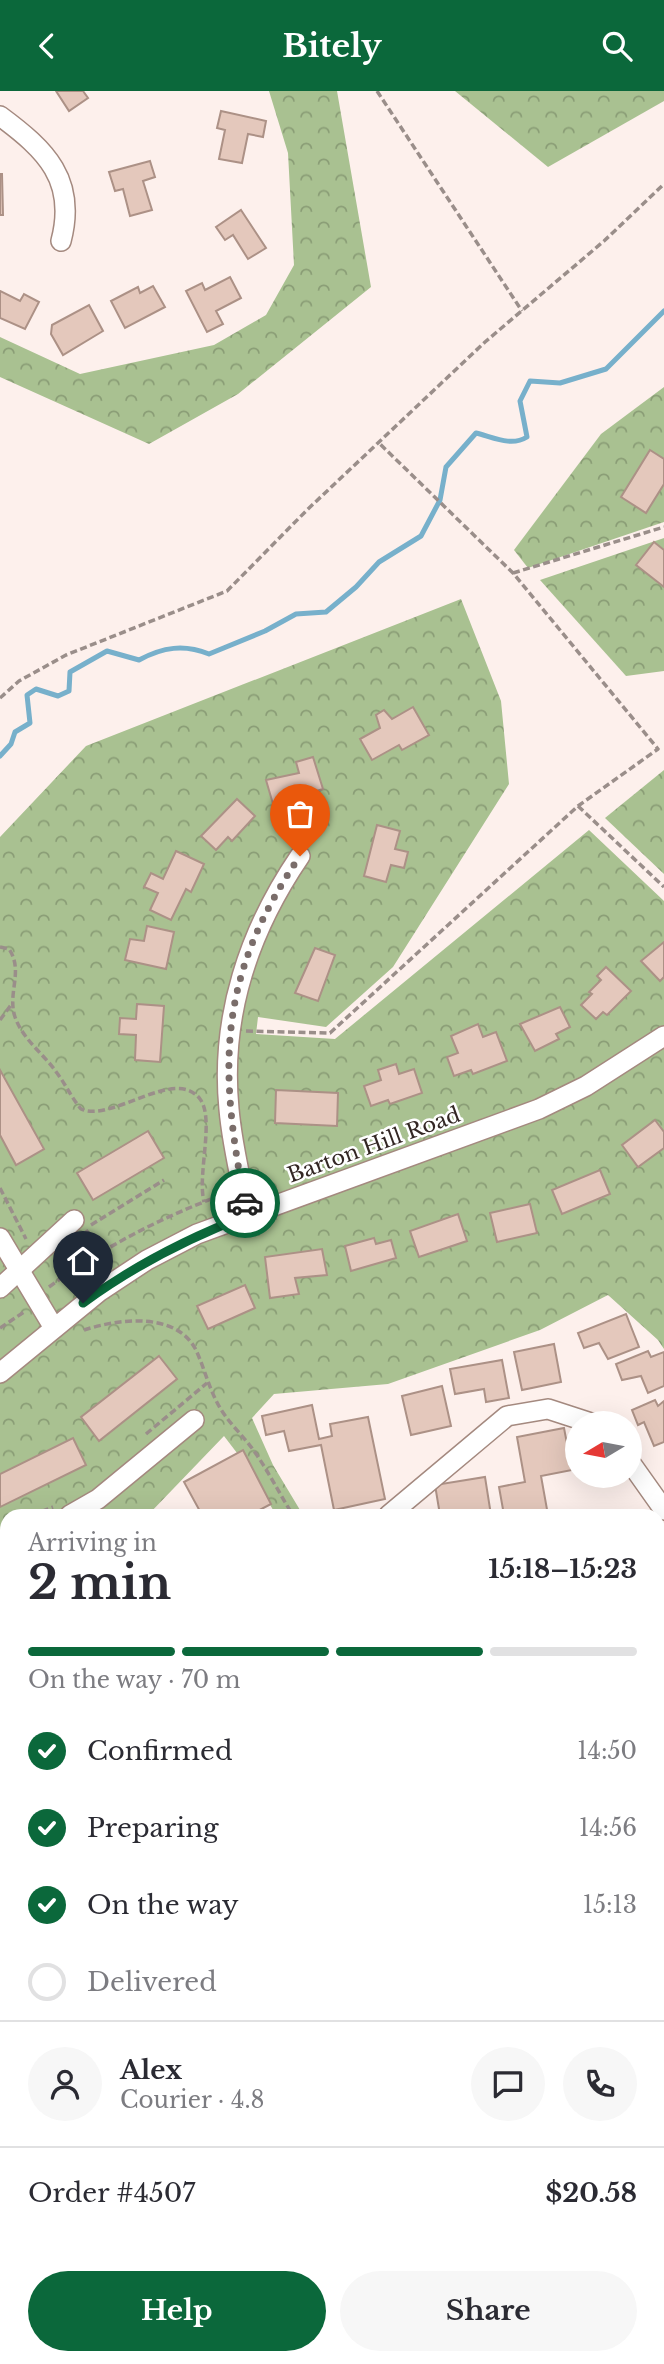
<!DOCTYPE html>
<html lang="en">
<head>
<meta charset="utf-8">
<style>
  body { margin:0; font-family:"Libre Baskerville",serif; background:#f7f7f7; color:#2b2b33; height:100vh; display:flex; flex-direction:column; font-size:26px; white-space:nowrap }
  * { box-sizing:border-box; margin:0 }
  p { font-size:23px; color:#7c7c81 }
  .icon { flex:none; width:38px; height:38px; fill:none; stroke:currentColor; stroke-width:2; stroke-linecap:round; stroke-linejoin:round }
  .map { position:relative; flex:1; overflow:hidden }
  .drawer { position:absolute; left:0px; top:1418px; width:665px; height:856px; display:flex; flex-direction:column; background:#fff; border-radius:21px 21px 0 0; box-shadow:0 7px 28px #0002 }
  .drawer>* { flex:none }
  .needle { width:46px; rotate:260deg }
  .controls { position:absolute; left:565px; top:1320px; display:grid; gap:14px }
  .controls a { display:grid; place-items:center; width:77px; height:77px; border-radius:50%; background:#fff; box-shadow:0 7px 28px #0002; font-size:35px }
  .pin { position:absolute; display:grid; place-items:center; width:60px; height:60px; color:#fff; margin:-72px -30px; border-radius:50% 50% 50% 0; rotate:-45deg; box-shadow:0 0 7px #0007 }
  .pin .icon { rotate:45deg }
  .courier { position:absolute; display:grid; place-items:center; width:70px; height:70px; margin:-35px; border:5px solid #0b683b; border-radius:50%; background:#fff; color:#222; box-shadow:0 2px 9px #0007 }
  .summary em { font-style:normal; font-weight:800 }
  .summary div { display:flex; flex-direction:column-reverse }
  .summary { display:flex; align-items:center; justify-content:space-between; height:119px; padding:0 28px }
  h1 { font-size:46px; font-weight:800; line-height:52px }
  .bar { display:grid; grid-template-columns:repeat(4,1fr); gap:10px 7px; align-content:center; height:84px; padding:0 28px }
  .bar i { height:9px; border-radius:5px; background:#e1e1e2 }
  .bar .on { background:#0b683b }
  .bar p { grid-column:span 4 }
  .line { display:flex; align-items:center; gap:18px; padding:0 28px; border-top:2px solid #e1e1e2 }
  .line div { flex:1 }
  .round { display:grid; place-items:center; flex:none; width:74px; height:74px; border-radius:37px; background:#f7f7f7 }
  ol { padding:0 28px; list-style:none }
  li { display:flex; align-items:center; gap:21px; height:77px }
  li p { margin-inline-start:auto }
  li .icon { padding:7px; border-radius:50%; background:#0b683b; color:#fff; stroke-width:4 }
  li:last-child { color:#7c7c81 }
  li i { width:38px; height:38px; border:4px solid #e1e1e2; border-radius:50% }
  .button { display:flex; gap:14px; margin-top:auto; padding:14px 28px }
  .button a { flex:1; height:80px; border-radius:42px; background:#0b683b; color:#fff; font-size:28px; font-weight:800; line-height:80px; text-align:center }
  .button a+a { background:#f7f7f7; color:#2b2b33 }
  header { display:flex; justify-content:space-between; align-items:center; height:91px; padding:0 28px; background:#0b683b; color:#fff; font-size:32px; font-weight:800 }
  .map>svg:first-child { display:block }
  .forest { fill:url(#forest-crowns) }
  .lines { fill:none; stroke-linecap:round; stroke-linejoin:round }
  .stream { stroke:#77b0cb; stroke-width:5 }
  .building { fill:#e4c8bc; stroke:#ac9186; stroke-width:2 }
  .service-casing { stroke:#a4897f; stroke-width:12 }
  .minor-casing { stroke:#a4897f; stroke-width:22 }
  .secondary-casing { stroke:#a4897f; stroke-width:29 }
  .path { stroke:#9a8e8a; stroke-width:3.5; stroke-dasharray:7 3.5; stroke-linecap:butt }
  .service { stroke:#fff; stroke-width:10 }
  .minor { stroke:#fff; stroke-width:19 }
  .secondary { stroke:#fff; stroke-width:26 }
  .done { stroke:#7a6d6a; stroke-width:7; stroke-dasharray:0 12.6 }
  .route { stroke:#0b683b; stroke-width:9 }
  .labels { text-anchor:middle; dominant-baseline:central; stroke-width:5; stroke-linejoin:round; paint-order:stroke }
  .street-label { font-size:21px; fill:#332724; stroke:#fff }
</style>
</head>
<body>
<header><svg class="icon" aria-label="back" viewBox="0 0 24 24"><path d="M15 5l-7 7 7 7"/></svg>Bitely<svg class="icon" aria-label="search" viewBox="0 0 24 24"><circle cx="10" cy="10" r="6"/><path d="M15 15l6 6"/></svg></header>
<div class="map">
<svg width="664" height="2273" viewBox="0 0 664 2273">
  <defs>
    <pattern id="forest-crowns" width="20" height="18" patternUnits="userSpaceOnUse" patternTransform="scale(1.75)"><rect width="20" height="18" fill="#a9c191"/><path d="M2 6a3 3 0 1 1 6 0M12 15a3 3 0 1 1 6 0" fill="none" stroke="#8a9d76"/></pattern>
  </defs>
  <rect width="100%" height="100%" fill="#fdf0ec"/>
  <g class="forest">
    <path d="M269 0H337L371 196 238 303 149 353 0 286V246L80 283 214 254 266 224 294 174 288 62Z"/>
    <path d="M455 0H664V10L548 76Z"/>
    <path d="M664 296V431L528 477 514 459 601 343Z"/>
    <path d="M664 447V580L626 585 540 489Z"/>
    <path d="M461 508 501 610 509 693 393 876 326 936 258 926 256 943 335 948 589 739 664 810V1258L658 1249 608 1204 540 1239 388 1293 274 1303 252 1327 273 1374 303 1424H276L250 1379 224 1345 148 1424H7V1556L0 1561V746L86 655Z"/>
    <path d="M664 679V783L605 727Z"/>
    <path d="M664 2204V2242L658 2241V2205Z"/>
  </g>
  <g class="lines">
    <g class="stream">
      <path d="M0 665 11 653 15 641 30 632 27 604 36 598 58 605 69 600 70 581 107 560 139 569C163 556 184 553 209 563L265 540 296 523 326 521 356 496 379 471 421 445 440 409 446 376 476 342C493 346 511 356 527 346L520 310 530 290 560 292 606 278 664 220"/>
      <path d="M653 2266 664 2270"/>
    </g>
  </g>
  <g class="building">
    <path d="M56 0H83L88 7 69 20Z"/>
    <path d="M221 20 266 30 263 46 248 43 242 72 219 68 225 39 217 37Z"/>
    <path d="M150 70 155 86 143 90 152 119 130 125 123 98 115 100 109 81Z"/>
    <path d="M0 83H2L3 124H0Z"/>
    <path d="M241 119 266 157 248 168 233 144 225 149 216 136Z"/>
    <path d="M230 186 241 207 216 220 223 233 207 241 186 200 202 192 205 199Z"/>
    <path d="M153 195 165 216 125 237 111 210 138 196 140 202Z"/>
    <path d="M0 200 20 210 24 203 39 211 25 238 0 227Z"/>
    <path d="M89 214 103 240 63 264 51 243 52 234Z"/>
    <path d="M650 359 664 368V393L646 422 621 406Z"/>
    <path d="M654 451 664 459V496L636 474Z"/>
    <path d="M413 616 429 644 402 659 399 654 372 669 360 648 380 637 376 624 384 619 392 628Z"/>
    <path d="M313 666 323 698 273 713 266 689 299 682 296 671Z"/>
    <path d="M237 708 255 725 232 750 228 746 216 759 201 745Z"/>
    <path d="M377 734 400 740 395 758 408 761 404 777 391 774 386 791 364 785Z"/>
    <path d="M176 760 204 773 191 801 186 798 171 829 150 819 158 802 144 796 151 782 163 788Z"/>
    <path d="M147 835 174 841 166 878 125 869 130 848 144 850Z"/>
    <path d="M664 851V886L660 890 641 870Z"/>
    <path d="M315 857 335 864 318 910 295 902Z"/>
    <path d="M606 876 631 900 607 924 603 921 596 928 581 914 592 903 589 901 601 889 597 885Z"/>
    <path d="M137 913 164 915 160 971 135 969 136 944 119 943 120 927 136 928Z"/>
    <path d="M560 916 570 936 556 943 559 948 535 960 520 933Z"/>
    <path d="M478 933 483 946 496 941 507 970 473 983 471 979 454 985 447 966 458 962 451 945Z"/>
    <path d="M396 973 399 983 414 978 422 1002 390 1013 388 1009 371 1015 364 995 381 989 378 979Z"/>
    <path d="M0 979 44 1058 16 1074 0 1044Z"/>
    <path d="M276 999 338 1002 337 1035 275 1032Z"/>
    <path d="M655 1029 664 1041V1057L638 1076 622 1054Z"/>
    <path d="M148 1040 164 1067 93 1109 77 1082Z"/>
    <path d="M600 1079 610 1103 562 1123 552 1099Z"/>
    <path d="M530 1113 537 1142 497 1151 490 1122Z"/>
    <path d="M458 1123 467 1150 419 1166 410 1140Z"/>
    <path d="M374 1147 376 1153 391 1149 396 1167 351 1180 345 1155Z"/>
    <path d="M322 1158 327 1184 295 1187 299 1203 270 1207 265 1166Z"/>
    <path d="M245 1194 255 1217 208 1238 197 1215Z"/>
    <path d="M626 1223 639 1256 608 1268 599 1252 584 1257 578 1242Z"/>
    <path d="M554 1253 561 1291 522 1299 514 1261Z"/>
    <path d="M648 1260 651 1266 664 1261V1295L648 1302 641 1285 622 1289 616 1273Z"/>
    <path d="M159 1265 177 1288 99 1350 81 1326Z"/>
    <path d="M502 1269 509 1307 486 1311 484 1298 455 1303 450 1278Z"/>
    <path d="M442 1295 451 1335 411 1344 402 1305Z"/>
    <path d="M655 1309 658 1315 664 1310V1351L654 1355 644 1331 638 1334 632 1319Z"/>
    <path d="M312 1314 319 1348 332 1345 330 1333 368 1326 385 1408 334 1419 321 1354 289 1360 284 1340 266 1344 262 1325Z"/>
    <path d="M564 1337 572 1379 541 1385 548 1424H504L499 1396 525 1391 517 1346Z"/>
    <path d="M73 1347 86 1374 0 1416V1383Z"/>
    <path d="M243 1359 271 1413 250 1424H202L184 1391Z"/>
    <path d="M485 1386 491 1424H440L435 1394Z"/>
    <path d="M658 1481 659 1486 664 1485V1501L658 1502Z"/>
    <path d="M664 1506V1542L658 1543V1507Z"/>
    <path d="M664 1548V1586L658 1587V1549Z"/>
    <path d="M7 1564V1605L0 1606V1565Z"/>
    <path d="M664 1592V1623L662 1611 658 1612V1594Z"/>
    <path d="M664 1802V1840L658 1831V1806Z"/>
    <path d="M0 1813 7 1823V1830L0 1835Z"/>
    <path d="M7 1875V1935L0 1936V1876Z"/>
    <path d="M660 1932 664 1938 663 1973 658 1966Z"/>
    <path d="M662 2104 664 2149 658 2150V2105Z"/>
  </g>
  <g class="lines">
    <defs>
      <g id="service">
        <path d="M79 2273 81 2266"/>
        <path d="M110 2273 111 2266"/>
      </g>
      <g id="minor">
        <path d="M0 25C46 59 77 89 61 150"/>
        <path d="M248 1124C241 1089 232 1054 229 1018 220 926 249 840 300 765"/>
        <path d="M0 1147 54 1237"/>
        <path d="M0 1197 74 1129"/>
        <path d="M0 1282 100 1200 147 1169 197 1143 539 1018 586 995 664 945"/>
        <path d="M630 1371 664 1419"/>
        <path d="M70 1424 98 1408 194 1329"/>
        <path d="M389 1424 507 1325 548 1318 591 1332"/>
        <path d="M0 1455 7 1452"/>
        <path d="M0 1697 7 1693"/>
        <path d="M658 1901 664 1899"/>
        <path d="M0 2046 7 2045"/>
        <path d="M658 2070 664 2067"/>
      </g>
      <g id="secondary">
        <path d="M658 1715 664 1711"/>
        <path d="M0 2186H7"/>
        <path d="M0 2219 7 2220"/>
        <path d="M221 2266 237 2273"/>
        <path d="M303 2266 315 2273"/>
      </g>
    </defs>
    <use href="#service" class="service-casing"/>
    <use href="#minor" class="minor-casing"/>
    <use href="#secondary" class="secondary-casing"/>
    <g class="path">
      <path d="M377 0 522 220"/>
      <path d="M513 482 664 436"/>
      <path d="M0 607 19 590 66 564 227 500 308 418 485 251 604 150 664 93"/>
      <path d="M578 715 664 796"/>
      <path d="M0 856 9 858C24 880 7 902 15 926 23 949 44 963 57 982 66 994 71 1006 81 1018 112 1032 175 975 200 1008 215 1028 197 1083 204 1111"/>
      <path d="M0 929 11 914"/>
      <path d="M246 940 330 942 578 715 658 658 513 482 379 352"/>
      <path d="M0 1097 26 1148"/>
      <path d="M91 1134 164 1089"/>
      <path d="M86 1139 102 1159"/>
      <path d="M49 1196C105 1155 162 1126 227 1102"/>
      <path d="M0 1237 24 1221"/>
      <path d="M84 1239C118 1228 176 1220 196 1259 206 1281 210 1303 224 1323 233 1336 245 1347 254 1360 269 1381 280 1404 293 1424"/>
      <path d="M146 1343 207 1292"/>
      <path d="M32 1424 53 1416"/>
      <path d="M658 1687 664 1683"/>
      <path d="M0 1866 7 1861"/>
      <path d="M0 1954 7 1953"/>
      <path d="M60 2273 61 2266"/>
    </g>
    <use href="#service" class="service"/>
    <use href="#minor" class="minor"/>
    <use href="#secondary" class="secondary"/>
  </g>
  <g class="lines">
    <path class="done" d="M245 1112C218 974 218 885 300 765"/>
    <path class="route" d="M83 1212C135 1174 188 1147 248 1124L245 1112"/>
  </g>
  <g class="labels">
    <g class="street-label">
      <text transform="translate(374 1054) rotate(-20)">Barton Hill Road</text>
    </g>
  </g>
</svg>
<div class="controls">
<a><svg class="needle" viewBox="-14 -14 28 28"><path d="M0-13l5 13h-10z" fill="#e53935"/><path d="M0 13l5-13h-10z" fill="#7c7c81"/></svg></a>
</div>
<div class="pin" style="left:300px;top:765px;background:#ea580c"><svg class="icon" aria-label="bag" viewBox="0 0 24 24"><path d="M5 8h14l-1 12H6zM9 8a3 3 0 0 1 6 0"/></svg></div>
<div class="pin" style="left:83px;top:1212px;background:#1f2937"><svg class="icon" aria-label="home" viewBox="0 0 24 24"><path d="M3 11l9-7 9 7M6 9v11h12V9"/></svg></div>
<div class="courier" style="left:245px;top:1112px"><svg class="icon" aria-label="car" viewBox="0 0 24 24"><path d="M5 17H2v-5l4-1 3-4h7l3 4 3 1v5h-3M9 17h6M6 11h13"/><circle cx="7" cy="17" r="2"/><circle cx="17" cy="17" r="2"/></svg></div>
<section class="drawer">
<div class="summary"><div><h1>2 min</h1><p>Arriving in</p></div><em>15:18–15:23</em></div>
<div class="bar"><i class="on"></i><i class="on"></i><i class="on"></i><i></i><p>On the way · 70 m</p></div>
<ol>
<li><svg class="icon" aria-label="check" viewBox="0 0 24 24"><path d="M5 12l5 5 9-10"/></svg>Confirmed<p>14:50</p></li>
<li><svg class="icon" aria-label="check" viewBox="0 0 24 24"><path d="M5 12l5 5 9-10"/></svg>Preparing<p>14:56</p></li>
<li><svg class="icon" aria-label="check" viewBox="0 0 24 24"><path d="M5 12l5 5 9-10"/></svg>On the way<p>15:13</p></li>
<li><i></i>Delivered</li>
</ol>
<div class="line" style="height:126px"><a class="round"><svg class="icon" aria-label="person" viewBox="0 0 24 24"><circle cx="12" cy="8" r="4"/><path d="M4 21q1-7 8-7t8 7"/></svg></a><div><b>Alex</b><p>Courier · 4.8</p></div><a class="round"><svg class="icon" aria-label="chat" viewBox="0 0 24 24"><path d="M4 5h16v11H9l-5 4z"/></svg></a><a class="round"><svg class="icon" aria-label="phone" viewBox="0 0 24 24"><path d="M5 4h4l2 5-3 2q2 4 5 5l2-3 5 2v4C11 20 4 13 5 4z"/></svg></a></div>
<div class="line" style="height:91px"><div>Order #4507</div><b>$20.58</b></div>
<div class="button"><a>Help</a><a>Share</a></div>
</section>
</div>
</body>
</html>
